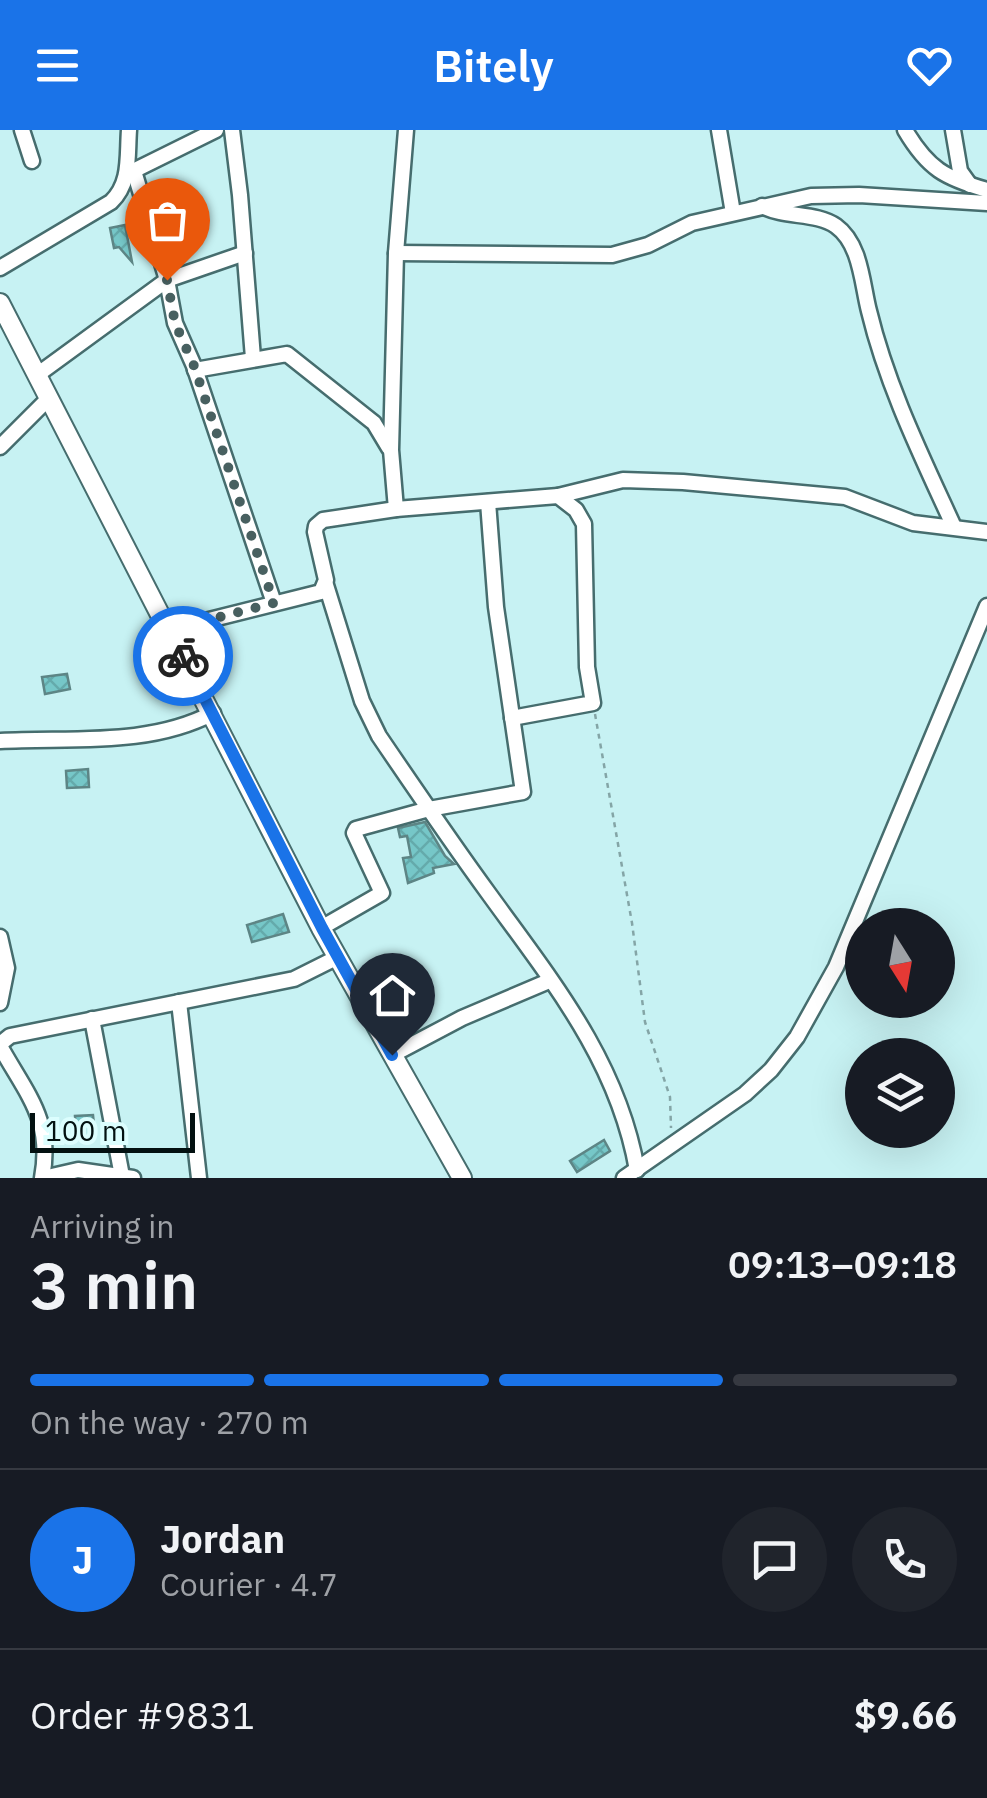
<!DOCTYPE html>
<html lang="en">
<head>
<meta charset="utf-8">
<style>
  body { margin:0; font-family:"IBM Plex Sans",sans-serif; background:#20242c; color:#f1f3f6; height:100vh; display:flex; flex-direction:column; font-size:38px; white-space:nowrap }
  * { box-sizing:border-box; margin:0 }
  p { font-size:32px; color:#9ea1a6 }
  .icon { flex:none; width:55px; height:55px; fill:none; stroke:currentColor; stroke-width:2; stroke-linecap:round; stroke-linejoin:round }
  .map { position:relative; height:1048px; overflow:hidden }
  .side { display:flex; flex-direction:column; background:#171b24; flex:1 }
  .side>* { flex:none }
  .needle { width:65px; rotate:169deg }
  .tools { position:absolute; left:845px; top:778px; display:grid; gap:20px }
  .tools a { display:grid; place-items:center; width:110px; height:110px; border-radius:50%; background:#171b24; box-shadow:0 10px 40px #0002; font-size:50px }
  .scale { position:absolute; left:30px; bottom:25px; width:165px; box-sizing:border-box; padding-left:10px; border:5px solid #031111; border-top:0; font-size:28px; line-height:35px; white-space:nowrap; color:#031111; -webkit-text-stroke:8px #dcfefe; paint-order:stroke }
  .pin { position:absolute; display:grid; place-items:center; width:85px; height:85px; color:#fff; margin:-102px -42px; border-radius:50% 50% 50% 0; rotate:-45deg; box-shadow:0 0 10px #0007 }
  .pin .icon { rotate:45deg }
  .courier { position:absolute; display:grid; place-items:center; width:100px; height:100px; margin:-50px; border:8px solid #1a73e8; border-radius:50%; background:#fff; color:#222; box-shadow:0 2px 12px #0007 }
  .head em { font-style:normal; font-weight:600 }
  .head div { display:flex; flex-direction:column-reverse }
  .head { display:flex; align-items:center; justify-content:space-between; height:170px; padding:0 30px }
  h1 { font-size:65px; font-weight:600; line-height:75px }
  .bar { display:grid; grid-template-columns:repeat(4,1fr); gap:15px 10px; align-content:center; height:120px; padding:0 30px }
  .bar i { height:12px; border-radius:8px; background:#363941 }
  .bar .selected { background:#1a73e8 }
  .bar p { grid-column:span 4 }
  .line { display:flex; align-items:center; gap:25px; padding:0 30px; border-top:2px solid #363941 }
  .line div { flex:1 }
  .round { display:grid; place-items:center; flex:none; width:105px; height:105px; border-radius:52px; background:#20242c }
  header { display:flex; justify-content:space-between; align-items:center; height:130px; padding:0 30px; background:#1a73e8; color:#fff; font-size:45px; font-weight:600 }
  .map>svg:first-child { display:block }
  .building { fill:url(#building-cross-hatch); stroke:#5d8585; stroke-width:2.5 }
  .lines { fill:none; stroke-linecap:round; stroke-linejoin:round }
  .minor-casing { stroke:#466d6e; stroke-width:19 }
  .major-casing { stroke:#466d6e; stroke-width:22 }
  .path { stroke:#84a5a6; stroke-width:2.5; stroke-dasharray:5 5; stroke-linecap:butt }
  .minor { stroke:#fff; stroke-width:14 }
  .major { stroke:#fff; stroke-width:18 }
  .done { stroke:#486060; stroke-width:10; stroke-dasharray:0 18 }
  .route { stroke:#1a73e8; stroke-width:12 }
</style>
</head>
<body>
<header><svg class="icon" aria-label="menu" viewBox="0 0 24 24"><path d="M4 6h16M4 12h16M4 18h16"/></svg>Bitely<svg class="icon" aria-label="heart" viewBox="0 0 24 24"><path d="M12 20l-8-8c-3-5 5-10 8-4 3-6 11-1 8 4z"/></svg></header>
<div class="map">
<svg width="987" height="1048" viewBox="0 0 987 1048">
  <defs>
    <pattern id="building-cross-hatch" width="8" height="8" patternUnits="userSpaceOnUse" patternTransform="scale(2.5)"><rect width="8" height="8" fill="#76c7c8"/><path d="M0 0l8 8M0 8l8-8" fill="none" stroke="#64aaab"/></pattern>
  </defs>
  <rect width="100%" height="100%" fill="#c7f2f3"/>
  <g class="building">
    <path d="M125 95 132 132 119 117 114 118 110 98Z"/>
    <path d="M67 544 70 559 45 564 42 547Z"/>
    <path d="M88 639 89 657 67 658 66 641Z"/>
    <path d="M425 692 445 726 454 734 433 738 434 743 408 753 403 728 411 727 407 706 400 707 398 698Z"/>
    <path d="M283 784 289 802 252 812 247 795Z"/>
    <path d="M93 985 95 1005 76 1006 75 986Z"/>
    <path d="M604 1010 610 1021 577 1042 570 1031Z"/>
  </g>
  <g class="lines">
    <defs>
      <g id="minor">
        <path d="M22 0 32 31"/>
        <path d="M232 0 240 65 253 228"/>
        <path d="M719 0 733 83"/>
        <path d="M905 0C928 39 945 48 987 60"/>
        <path d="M953 0 960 41 970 55"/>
        <path d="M134 41 167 150 175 193 194 236 274 473"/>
        <path d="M127 44 216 0"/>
        <path d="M762 76C785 88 816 82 836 96 861 114 862 154 869 181 887 256 922 327 954 397"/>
        <path d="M396 123 612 125 648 115 692 93 811 66 859 65 987 73"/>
        <path d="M0 138 111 72C131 53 127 27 129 0"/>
        <path d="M195 240 287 224 374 293 389 318"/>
        <path d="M37 245 167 150 245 123"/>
        <path d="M0 317 48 269"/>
        <path d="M558 366 623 350 683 352 845 367 913 393 987 402"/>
        <path d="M396 379 391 320 396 123 406 0"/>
        <path d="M326 455 362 571 379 606C415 659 451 712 489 764 552 851 618 931 637 1040"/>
        <path d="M169 500 321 462 326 450 315 402 316 396 323 390 396 379 558 366 576 380 584 394 587 537 593 573 512 588"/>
        <path d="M0 611C71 607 148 617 213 583"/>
        <path d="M321 798 382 763 354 703 356 699 429 679 523 662 496 477 488 372"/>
        <path d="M0 807 7 838 0 873"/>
        <path d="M179 872 199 1048"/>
        <path d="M92 889 122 1046"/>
        <path d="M0 914 10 906 294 849 338 827"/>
        <path d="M0 916C27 965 53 990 42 1048"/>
        <path d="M392 925 462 888 549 851"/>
        <path d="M43 1048 78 1040 133 1048"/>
        <path d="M624 1048 745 964 771 940 797 907 836 837 987 476"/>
      </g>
      <path id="major" d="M0 173 321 798 462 1048"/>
    </defs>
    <use href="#minor" class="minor-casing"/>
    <use href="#major" class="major-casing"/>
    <path class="path" d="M595 584 632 793 645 892 670 967 671 998"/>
    <use href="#minor" class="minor"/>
    <use href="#major" class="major"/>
  </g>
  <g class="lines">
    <path class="done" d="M167 150 175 193 194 236 274 473 169 500 183 526"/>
    <path class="route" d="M183 526 322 798 392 925"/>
  </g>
</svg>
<div class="tools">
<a><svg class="needle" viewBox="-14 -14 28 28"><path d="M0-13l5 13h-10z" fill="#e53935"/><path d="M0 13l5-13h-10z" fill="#9ea1a6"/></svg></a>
<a><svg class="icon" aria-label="layers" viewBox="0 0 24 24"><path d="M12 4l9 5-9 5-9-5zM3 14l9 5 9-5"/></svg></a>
</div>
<div class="scale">100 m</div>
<div class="pin" style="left:167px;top:150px;background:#ea580c"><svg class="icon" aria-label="bag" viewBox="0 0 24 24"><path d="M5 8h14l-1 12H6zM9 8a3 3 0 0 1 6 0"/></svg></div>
<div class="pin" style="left:392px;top:925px;background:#1f2937"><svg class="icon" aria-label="home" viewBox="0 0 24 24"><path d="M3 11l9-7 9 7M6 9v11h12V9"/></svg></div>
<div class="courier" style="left:183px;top:526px"><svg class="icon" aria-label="bike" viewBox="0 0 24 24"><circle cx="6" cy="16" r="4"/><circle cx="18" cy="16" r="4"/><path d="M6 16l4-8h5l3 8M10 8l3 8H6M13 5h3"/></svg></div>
</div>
<section class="side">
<div class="head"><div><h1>3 min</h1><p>Arriving in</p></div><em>09:13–09:18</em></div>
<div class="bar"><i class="selected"></i><i class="selected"></i><i class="selected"></i><i></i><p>On the way · 270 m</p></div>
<div class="line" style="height:180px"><b class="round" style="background:#1a73e8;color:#fff">J</b><div><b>Jordan</b><p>Courier · 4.7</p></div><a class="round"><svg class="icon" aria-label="chat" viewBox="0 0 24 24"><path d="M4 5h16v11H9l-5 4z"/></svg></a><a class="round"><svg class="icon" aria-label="phone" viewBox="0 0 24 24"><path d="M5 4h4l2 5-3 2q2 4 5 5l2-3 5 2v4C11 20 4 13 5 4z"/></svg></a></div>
<div class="line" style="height:130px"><div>Order #9831</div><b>$9.66</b></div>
</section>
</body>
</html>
